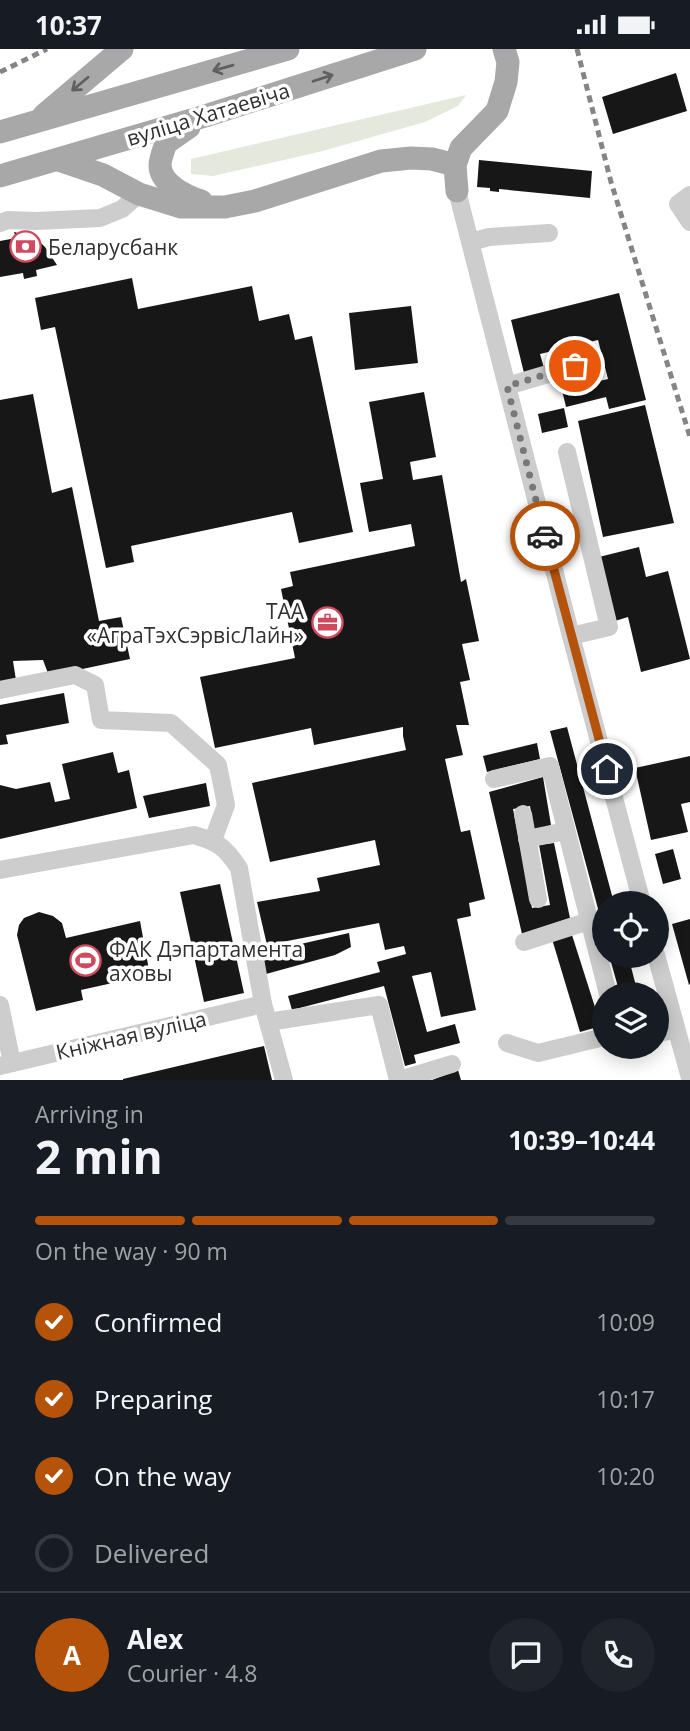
<!DOCTYPE html>
<html lang="en">
<head>
<meta charset="utf-8">
<style>
  body { margin:0; font-family:"Open Sans",sans-serif; background:#20242c; color:#f1f3f6; height:100vh; display:flex; flex-direction:column; font-size:26px; white-space:nowrap }
  * { box-sizing:border-box; margin:0 }
  p { font-size:23px; color:#9ea1a6 }
  .icon { flex:none; width:38px; height:38px; fill:none; stroke:currentColor; stroke-width:2; stroke-linecap:round; stroke-linejoin:round }
  .map { position:relative; height:1031px; overflow:hidden }
  .drawer { display:flex; flex-direction:column; background:#171b24; flex:1 }
  .drawer>* { flex:none }
  .fabs { position:absolute; left:592px; top:842px; display:grid; gap:14px }
  .fabs a { display:grid; place-items:center; width:77px; height:77px; border-radius:50%; background:#171b24; box-shadow:0 4px 18px #0003; font-size:35px }
  .pin { position:absolute; display:grid; place-items:center; width:60px; height:60px; color:#fff; margin:-30px; border:4px solid #fff; border-radius:50%; box-shadow:0 2px 7px #0007 }
  .courier { position:absolute; display:grid; place-items:center; width:70px; height:70px; margin:-35px; border:5px solid #b45309; border-radius:50%; background:#fff; color:#222; box-shadow:0 2px 9px #0007 }
  .summary em { font-style:normal; font-weight:700 }
  .summary div { display:flex; flex-direction:column-reverse }
  .summary { display:flex; align-items:center; justify-content:space-between; height:119px; padding:0 35px }
  h1 { font-size:46px; font-weight:700; line-height:52px }
  .bar { display:grid; grid-template-columns:repeat(4,1fr); gap:10px 7px; align-content:center; height:84px; padding:0 35px }
  .bar i { height:9px; border-radius:5px; background:#363941 }
  .bar .current { background:#b45309 }
  .bar p { grid-column:span 4 }
  .line { display:flex; align-items:center; gap:18px; padding:0 35px; border-top:2px solid #363941 }
  .line div { flex:1 }
  .round { display:grid; place-items:center; flex:none; width:74px; height:74px; border-radius:37px; background:#20242c }
  ol { padding:0 35px; list-style:none }
  li { display:flex; align-items:center; gap:21px; height:77px }
  li p { margin-inline-start:auto }
  li .icon { padding:7px; border-radius:50%; background:#b45309; color:#fff; stroke-width:4 }
  li:last-child { color:#9ea1a6 }
  li i { width:38px; height:38px; border:4px solid #363941; border-radius:50% }
  .status { display:flex; justify-content:space-between; align-items:center; height:49px; padding:0 35px; background:#171b24; direction:ltr }
  .status svg { height:19px; fill:currentColor }
  .map>svg:first-child { display:block }
  .green { fill:#e4e8dd }
  .building { fill:#171717 }
  .lines { fill:none; stroke-linecap:round; stroke-linejoin:round }
  .minor { stroke:#cdcdcd; stroke-width:18 }
  .major { stroke:#a8a8a8; stroke-width:23 }
  .rail { stroke:#858585; stroke-width:5; stroke-dasharray:7 5; stroke-linecap:butt }
  .oneway { stroke:#606060 }
  .done { stroke:#787878; stroke-width:7; stroke-dasharray:0 12.6 }
  .route { stroke:#b45309; stroke-width:9 }
  .labels { text-anchor:middle; dominant-baseline:central; stroke-width:7; stroke-linejoin:round; paint-order:stroke }
  .street-label { font-size:21px; fill:#303030; stroke:#fff }
  .poi-label { font-size:21px; fill:#303030; stroke:#fff; text-anchor:start }
</style>
</head>
<body>
<div class="status"><b>10:37</b><svg viewBox="0 0 49 12"><path d="M0 12V9h3v3zM5 12V6h3v6zM10 12V3h3v9zM15 12V0h3v12zM26 1h20v11H26zM47 4h2v5h-2z"/></svg></div>
<div class="map">
<svg width="690" height="1031" viewBox="0 0 690 1031">
  <rect width="100%" height="100%" fill="#fff"/>
  <path class="green" d="M466 46 458 57 425 73 319 103 213 127 191 125V110Z"/>
  <g class="building">
    <path d="M676 24 687 62 613 85 602 48Z"/>
    <path d="M479 111 592 122 590 149 499 140V143L490 142V139L477 138Z"/>
    <path d="M14 183 35 188 45 198 57 216 36 221 37 227 24 230 23 224 0 228V192L16 189Z"/>
    <path d="M132 229 138 260 252 237 259 272 289 265 295 291 312 287 353 483 299 494 292 463 131 497 134 513 106 519 55 278 41 281 35 249Z"/>
    <path d="M619 244 646 351 609 360 606 348 566 358 562 341 608 330 598 291 540 305 544 319 524 324 511 271Z"/>
    <path d="M411 257 418 314 355 321 349 264Z"/>
    <path d="M424 343 436 408 410 413 413 431 442 426 461 533 466 530 479 592 462 595 470 631 460 633 469 676H456L463 706 445 710 461 783 470 781 485 850 469 854 471 867 457 870 476 961 441 968 431 923 412 927 427 983 455 975 460 994 414 1006 416 1014 405 1017 384 937 292 961 288 947 380 923 377 913 406 905 404 897 385 901 379 874 267 896 257 853 320 842 317 829 380 816 375 791 270 813 252 734 406 701 403 687V678L314 696 311 679 215 699 200 628 295 609 281 540 293 537 290 523 415 497 411 475 369 483 360 434 383 430 369 353Z"/>
    <path d="M33 345 52 444 72 438 99 572 121 568 130 610 49 627 43 611 13 612 16 631 0 634V351Z"/>
    <path d="M645 356 674 474 603 488 578 372Z"/>
    <path d="M564 359 568 378 542 384 538 365Z"/>
    <path d="M639 498 646 528 668 522 690 610 641 623 628 568 615 572 599 508Z"/>
    <path d="M64 644 69 674 6 686 8 695 0 696V656Z"/>
    <path d="M567 678 614 854H604V882L550 682Z"/>
    <path d="M537 694 540 710 487 723 483 707Z"/>
    <path d="M113 703 118 724 129 721 137 759 0 790V736L16 740 50 733 55 753 70 750 62 715Z"/>
    <path d="M690 707V753L681 755 688 783 651 791 635 719Z"/>
    <path d="M543 728 551 776 534 782 530 757 513 760 532 859 550 856 539 796 554 794 570 869 522 885 489 743Z"/>
    <path d="M206 734 210 757 149 769 143 747Z"/>
    <path d="M673 800 681 830 663 835 655 805Z"/>
    <path d="M220 835 244 944 204 953 180 843Z"/>
    <path d="M39 863 53 867 62 874 66 889 140 872 149 921 143 922 144 927 81 941 83 951 36 962 17 886 19 876 24 869Z"/>
    <path d="M690 870V935L689 936 672 875Z"/>
    <path d="M349 884 351 898 335 906 266 925 261 904Z"/>
    <path d="M572 886 601 977 580 983 552 890Z"/>
    <path d="M609 906H628L638 945H620Z"/>
    <path d="M264 997 272 1031H123V1030Z"/>
    <path d="M458 1021 461 1031H432Z"/>
  </g>
  <g class="lines">
    <g class="minor">
      <path d="M457 142 571 587 642 854"/>
      <path d="M690 146 678 155 690 173"/>
      <path d="M0 174 8 171 36 172 100 169 122 160 139 145"/>
      <path d="M471 193 489 188 549 184"/>
      <path d="M507 337 575 317"/>
      <path d="M567 403 609 578 571 587"/>
      <path d="M0 641 75 626 95 636 101 671 171 674 218 716 226 756 213 791"/>
      <path d="M494 730 550 717 608 945"/>
      <path d="M523 765 538 850"/>
      <path d="M527 790 566 782"/>
      <path d="M0 821 194 786C218 793 225 798 239 819L263 955 284 1031"/>
      <path d="M524 893 589 872"/>
      <path d="M656 906 690 1029"/>
      <path d="M0 956 12 1014"/>
      <path d="M268 973 379 956 398 1031"/>
      <path d="M656 984 675 981"/>
      <path d="M507 994 538 1004 604 988"/>
      <path d="M0 1017 263 955"/>
      <path d="M399 1031 452 1015"/>
    </g>
    <g class="major">
      <path d="M44 66 122 0"/>
      <path d="M189 78 166 94C164 100 160 110 160 116 160 135 186 147 201 152"/>
      <path d="M0 83 288 0"/>
      <path d="M59 111 103 126 139 145 181 158H225L255 152 381 112 411 109 432 110 455 116"/>
      <path d="M0 127 205 67 415 0"/>
      <path d="M457 142 455 116 461 99 497 62 506 33 508 13 504 0"/>
    </g>
    <g class="rail">
      <path d="M577 0 611 133 690 388"/>
      <path d="M0 23 47 0"/>
    </g>
  </g>
  <defs><path id="oneway-shaft" d="M-6 0H5M1.5-3L5.5 0L1.5 3" fill="none" stroke-width="1.6" stroke-linecap="round" stroke-linejoin="round" transform="scale(1.75)"/></defs>
  <g class="oneway">
    <use href="#oneway-shaft" transform="translate(223 19) rotate(164)"/>
    <use href="#oneway-shaft" transform="translate(323 29) rotate(-18)"/>
    <use href="#oneway-shaft" transform="translate(80 35) rotate(140)"/>
  </g>
  <g class="lines">
    <path class="done" d="M545 487 507 337 575 317"/>
    <path class="route" d="M545 487 607 720"/>
  </g>
  <defs>
    <symbol id="bank-ring" viewBox="-11 -11 22 22"><circle r="9.5" fill="#fff" stroke="#cf4a5e" stroke-width="1.5"/><path d="M-6-4H6V4H-6ZM0-2.3a2.3 2.3 0 1 0 0 4.6a2.3 2.3 0 1 0 0-4.6Z" fill="#cf4a5e"/></symbol>
    <symbol id="office-ring" viewBox="-11 -11 22 22"><circle r="9.5" fill="#fff" stroke="#cf4a5e" stroke-width="1.5"/><path d="M-6-3h4V-5.5h4V-3h4V5H-6ZM-1-4.5V-3h2v-1.5ZM-6 0V1H6V0Z" fill="#cf4a5e"/></symbol>
    <symbol id="stadium-ring" viewBox="-11 -11 22 22"><circle r="9.5" fill="#fff" stroke="#cf4a5e" stroke-width="1.5"/><path d="M0-5a6.5 5 0 1 0 0 10a6.5 5 0 1 0 0-10ZM-3.5-1.8h7v3.6h-7Z" fill="#cf4a5e"/></symbol>
  </defs>
  <g fill-rule="evenodd">
    <use href="#bank-ring" x="8" y="180" width="35" height="35"/>
    <use href="#office-ring" x="310" y="556" width="35" height="35"/>
    <use href="#stadium-ring" x="68" y="894" width="35" height="35"/>
  </g>
  <g class="labels">
    <g class="street-label">
      <text transform="translate(208 65) rotate(-17)">вуліца Хатаевіча</text>
      <text transform="translate(131 986) rotate(-13)">Кніжная вуліца</text>
    </g>
    <g class="poi-label">
      <text x="48" y="198">Беларусбанк</text>
      <text x="304" y="562" text-anchor="end">ТАА<tspan x="304" dy="24">«АграТэхСэрвісЛайн»</tspan></text>
      <text x="109" y="900">ФАК Дэпартамента<tspan x="109" dy="24">аховы</tspan></text>
    </g>
  </g>
</svg>
<div class="fabs">
<a><svg class="icon" aria-label="locate" viewBox="0 0 24 24"><circle cx="12" cy="12" r="6"/><path d="M12 2v4M12 18v4M2 12h4M18 12h4"/></svg></a>
<a><svg class="icon" aria-label="layers" viewBox="0 0 24 24"><path d="M12 4l9 5-9 5-9-5zM3 14l9 5 9-5"/></svg></a>
</div>
<div class="pin" style="left:575px;top:317px;background:#ea580c"><svg class="icon" aria-label="bag" viewBox="0 0 24 24"><path d="M5 8h14l-1 12H6zM9 8a3 3 0 0 1 6 0"/></svg></div>
<div class="pin" style="left:607px;top:720px;background:#1f2937"><svg class="icon" aria-label="home" viewBox="0 0 24 24"><path d="M3 11l9-7 9 7M6 9v11h12V9"/></svg></div>
<div class="courier" style="left:545px;top:487px"><svg class="icon" aria-label="car" viewBox="0 0 24 24"><path d="M5 17H2v-5l4-1 3-4h7l3 4 3 1v5h-3M9 17h6M6 11h13"/><circle cx="7" cy="17" r="2"/><circle cx="17" cy="17" r="2"/></svg></div>
</div>
<section class="drawer">
<div class="summary"><div><h1>2 min</h1><p>Arriving in</p></div><em>10:39–10:44</em></div>
<div class="bar"><i class="current"></i><i class="current"></i><i class="current"></i><i></i><p>On the way · 90 m</p></div>
<ol>
<li><svg class="icon" aria-label="check" viewBox="0 0 24 24"><path d="M5 12l5 5 9-10"/></svg>Confirmed<p>10:09</p></li>
<li><svg class="icon" aria-label="check" viewBox="0 0 24 24"><path d="M5 12l5 5 9-10"/></svg>Preparing<p>10:17</p></li>
<li><svg class="icon" aria-label="check" viewBox="0 0 24 24"><path d="M5 12l5 5 9-10"/></svg>On the way<p>10:20</p></li>
<li><i></i>Delivered</li>
</ol>
<div class="line" style="height:126px"><b class="round" style="background:#b45309;color:#fff">A</b><div><b>Alex</b><p>Courier · 4.8</p></div><a class="round"><svg class="icon" aria-label="chat" viewBox="0 0 24 24"><path d="M4 5h16v11H9l-5 4z"/></svg></a><a class="round"><svg class="icon" aria-label="phone" viewBox="0 0 24 24"><path d="M5 4h4l2 5-3 2q2 4 5 5l2-3 5 2v4C11 20 4 13 5 4z"/></svg></a></div>
</section>
</body>
</html>
